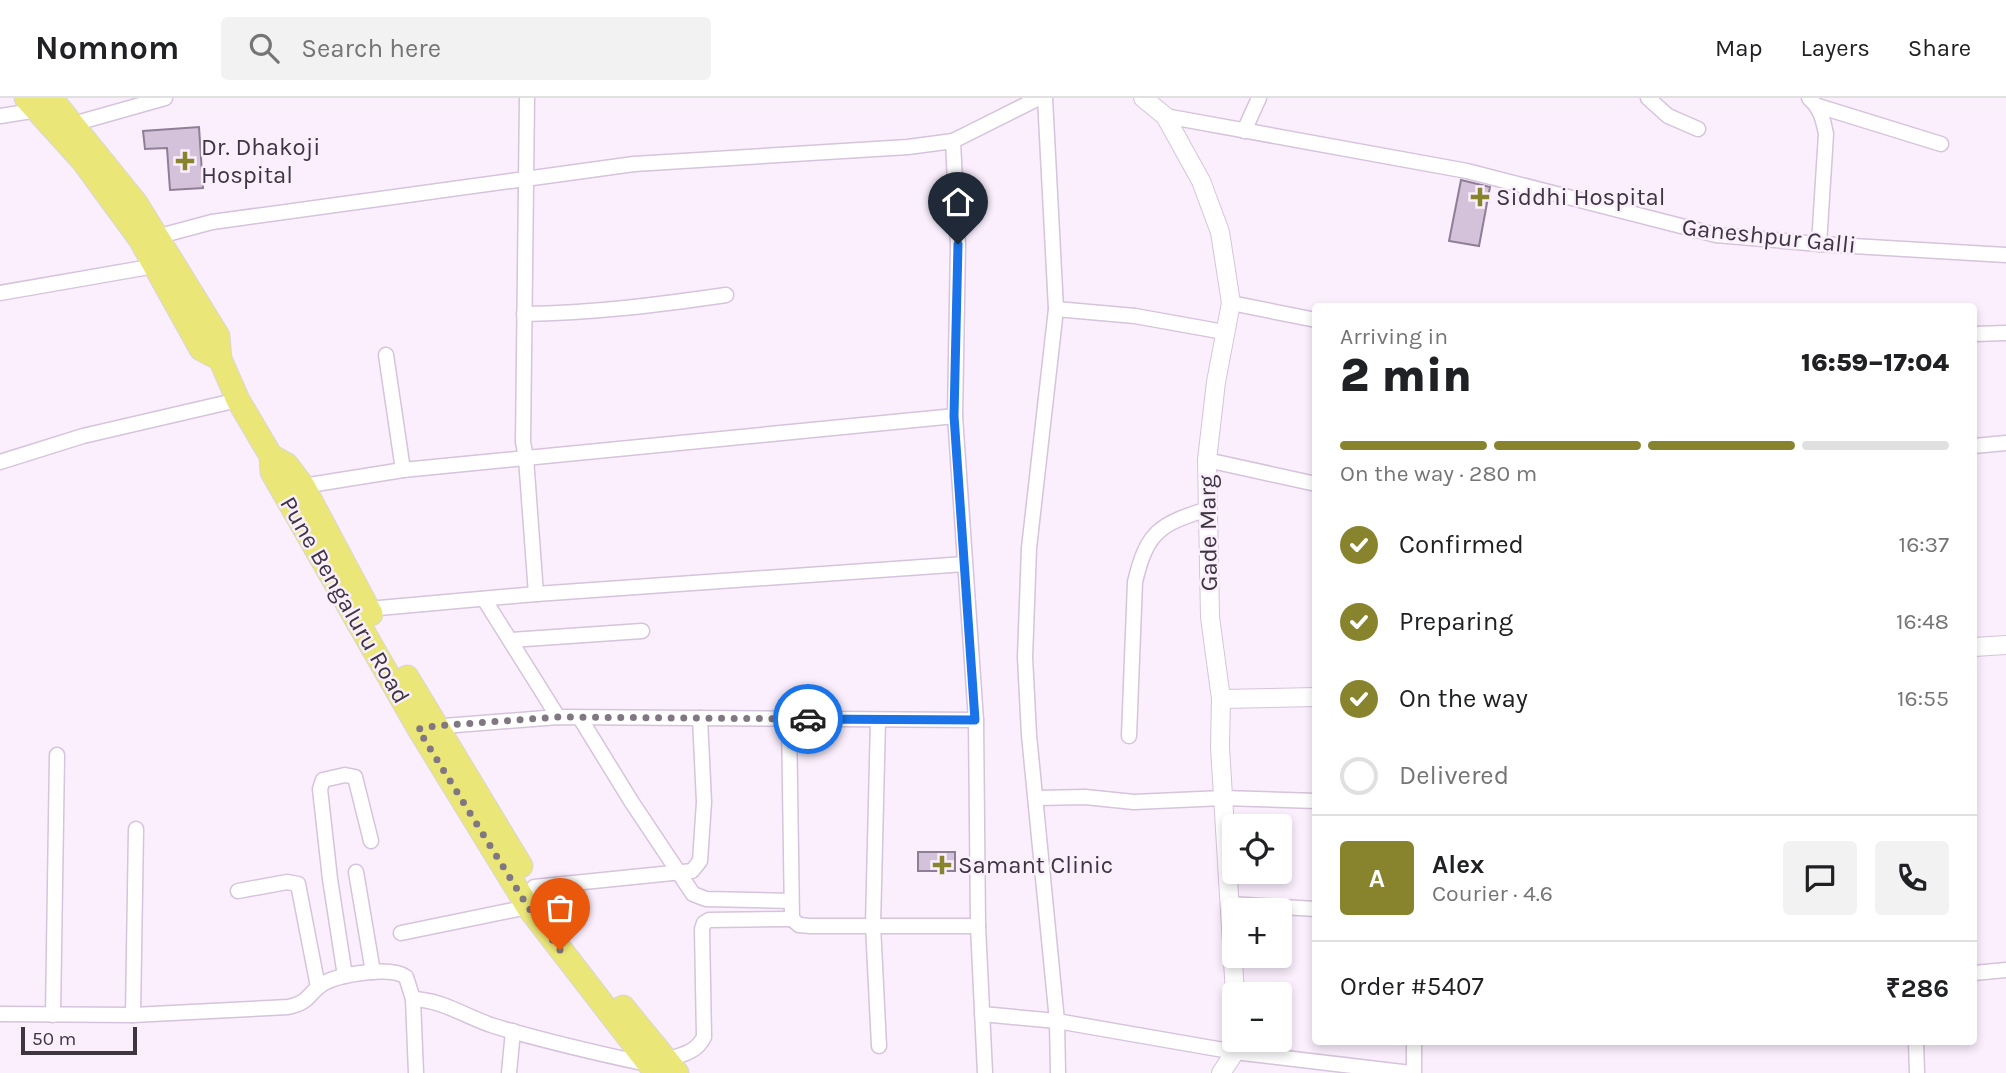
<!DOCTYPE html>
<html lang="en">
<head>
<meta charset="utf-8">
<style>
  body { margin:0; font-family:Karla,sans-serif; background:#f2f2f2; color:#202124; height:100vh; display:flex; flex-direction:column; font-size:26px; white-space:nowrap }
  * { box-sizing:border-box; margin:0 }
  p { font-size:23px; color:#757577 }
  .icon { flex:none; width:38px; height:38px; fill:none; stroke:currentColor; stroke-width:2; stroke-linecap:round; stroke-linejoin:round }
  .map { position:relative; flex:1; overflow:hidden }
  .side { position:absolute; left:1312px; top:205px; width:665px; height:742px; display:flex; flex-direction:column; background:#fff; border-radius:7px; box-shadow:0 4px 10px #0003 }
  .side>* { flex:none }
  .controls { position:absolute; left:1222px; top:716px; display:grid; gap:14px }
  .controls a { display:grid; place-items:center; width:70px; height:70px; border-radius:7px; background:#fff; box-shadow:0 4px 10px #0003; font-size:35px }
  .scale { position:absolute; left:21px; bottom:18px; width:116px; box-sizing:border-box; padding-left:7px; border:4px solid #3d3640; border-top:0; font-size:19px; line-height:24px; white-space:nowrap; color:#3d3640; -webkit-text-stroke:5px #fbeffe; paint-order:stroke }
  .pin { position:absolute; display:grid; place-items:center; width:60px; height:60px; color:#fff; margin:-72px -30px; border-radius:50% 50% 50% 0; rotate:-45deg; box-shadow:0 0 7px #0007 }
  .pin .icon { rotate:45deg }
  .courier { position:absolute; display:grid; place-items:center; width:70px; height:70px; margin:-35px; border:5px solid #1a73e8; border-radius:50%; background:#fff; color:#222; box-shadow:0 2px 9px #0007 }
  .head em { font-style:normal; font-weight:800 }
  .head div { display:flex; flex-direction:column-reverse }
  .head { display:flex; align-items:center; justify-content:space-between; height:119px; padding:0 28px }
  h1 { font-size:46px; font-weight:800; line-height:52px }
  .bar { display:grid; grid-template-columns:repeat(4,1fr); gap:10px 7px; align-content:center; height:84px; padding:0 28px }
  .bar i { height:9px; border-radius:5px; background:#e0e0e0 }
  .bar .on { background:#87842d }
  .bar p { grid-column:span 4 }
  .line { display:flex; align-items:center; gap:18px; padding:0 28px; border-top:2px solid #e0e0e0 }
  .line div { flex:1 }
  .round { display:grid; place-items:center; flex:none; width:74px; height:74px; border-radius:7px; background:#f2f2f2 }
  ol { padding:0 28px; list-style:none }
  li { display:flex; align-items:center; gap:21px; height:77px }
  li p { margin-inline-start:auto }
  li .icon { padding:7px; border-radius:50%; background:#87842d; color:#fff; stroke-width:4 }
  li:last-child { color:#757577 }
  li i { width:38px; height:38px; border:4px solid #e0e0e0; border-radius:50% }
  header { display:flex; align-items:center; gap:42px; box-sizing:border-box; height:98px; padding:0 35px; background:#fff; border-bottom:2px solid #e0e0e0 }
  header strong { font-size:33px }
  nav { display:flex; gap:38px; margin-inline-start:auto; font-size:24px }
  .search { width:490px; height:63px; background:#f2f2f2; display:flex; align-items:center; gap:18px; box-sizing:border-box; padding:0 24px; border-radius:7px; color:#757577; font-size:26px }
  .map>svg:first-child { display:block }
  .building { fill:#d4c1da; stroke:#8f7e95; stroke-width:2 }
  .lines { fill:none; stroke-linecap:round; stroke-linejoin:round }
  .minor-casing { stroke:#d6c3dc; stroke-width:17 }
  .tertiary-casing { stroke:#d6c3dc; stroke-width:20 }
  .primary-casing { stroke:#d8d7d9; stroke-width:25 }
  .minor { stroke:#fff; stroke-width:14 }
  .tertiary { stroke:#fff; stroke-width:18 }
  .primary { stroke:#eae678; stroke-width:23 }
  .done { stroke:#807782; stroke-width:7; stroke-dasharray:0 12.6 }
  .route { stroke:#1a73e8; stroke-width:9 }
  .poi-dot { fill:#87842d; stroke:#fbeffe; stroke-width:2.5 }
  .labels { text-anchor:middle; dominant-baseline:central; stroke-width:5; stroke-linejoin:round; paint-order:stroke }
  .poi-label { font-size:24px; fill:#3d3640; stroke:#fbeffe; text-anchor:start }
  .street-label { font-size:24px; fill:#3d3640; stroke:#fbeffe }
</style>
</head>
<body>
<header>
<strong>Nomnom</strong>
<div class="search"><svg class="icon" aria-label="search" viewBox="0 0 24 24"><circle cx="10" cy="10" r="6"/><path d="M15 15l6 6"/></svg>Search here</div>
<nav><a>Map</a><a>Layers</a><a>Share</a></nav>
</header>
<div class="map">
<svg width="2006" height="975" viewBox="0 0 2006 975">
  <rect width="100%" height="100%" fill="#fbeffe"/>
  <g class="building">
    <path d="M199 29 203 90 170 92 167 50 145 51 143 33Z"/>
    <path d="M1461 82 1490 89 1479 148 1449 143Z"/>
    <rect x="918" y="754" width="37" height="19"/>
  </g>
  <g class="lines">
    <defs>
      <g id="minor">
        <path d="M527 0 523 344 526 360 536 496"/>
        <path d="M1045 0 1056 211 1029 450 1025 559 1029 637 1057 923 1058 975"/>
        <path d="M1648 0 1668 18 1698 31"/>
        <path d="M1809 0C1821 11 1823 21 1826 36L1819 146"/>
        <path d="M1818 8 1941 46"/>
        <path d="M0 18 38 12"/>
        <path d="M1165 18 1467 73 1716 137 1819 146 2006 157"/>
        <path d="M73 26 165 0"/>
        <path d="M1244 33 1259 0"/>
        <path d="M156 139 212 124 634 66 908 49 953 43"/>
        <path d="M0 195 155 168"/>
        <path d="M1231 205 1316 222"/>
        <path d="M1056 211 1135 218 1224 234"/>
        <path d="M524 216C593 215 658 207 726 197"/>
        <path d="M1974 236 2006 235"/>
        <path d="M386 257 403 372"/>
        <path d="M1974 348 2006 345"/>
        <path d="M1207 362 1316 386"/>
        <path d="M0 364 83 338 238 302"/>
        <path d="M303 388 403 372 955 318"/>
        <path d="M484 501 558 619"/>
        <path d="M368 511 536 496 965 466"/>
        <path d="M511 542 642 533"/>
        <path d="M580 620 631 703 693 796 706 801 791 803"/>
        <path d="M789 621 792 821 799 827 810 828H978"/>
        <path d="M878 622 873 827 879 948"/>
        <path d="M431 629 558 619 976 622"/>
        <path d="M1129 638 1135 484C1147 433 1160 426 1208 411"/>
        <path d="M1036 700 1085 699 1134 704 1223 700 1316 703"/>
        <path d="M356 774 373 874"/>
        <path d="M534 789 692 773 700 763 704 704 700 620"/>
        <path d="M238 793 287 784 298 786 318 889"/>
        <path d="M1229 806 1316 811"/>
        <path d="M401 835 528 809"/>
        <path d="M1974 875 2006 872"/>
        <path d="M345 878 330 781 320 691 323 682 345 677 355 679 371 743"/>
        <path d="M413 901C443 902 466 919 494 928 544 943 596 955 647 966"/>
        <path d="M0 916 133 917 288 909C312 904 307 895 324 885 341 876 391 868 406 879L413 901 416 975"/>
        <path d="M982 916 1057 923 1235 954 1411 975"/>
        <path d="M53 917 57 657"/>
        <path d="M133 917 136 731"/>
        <path d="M1916 943 1917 975"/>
        <path d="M665 962C681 957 696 955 704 939L702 831 704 825 709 822 792 821"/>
        <path d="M509 975 513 933"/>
        <path d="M985 975 978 828 976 622 955 318 958 146 953 43 1039 0"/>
        <path d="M1414 975V943"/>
      </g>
      <g id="tertiary">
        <path d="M1143 0 1165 18 1201 83 1220 134 1231 205 1216 284 1207 362 1210 519 1221 601 1220 649 1235 896"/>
        <path d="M1974 549 2006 547"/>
        <path d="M1221 601 1316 599"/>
        <path d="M1221 975 1235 954V942"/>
      </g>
      <g id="primary">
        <path d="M26 0 83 63 140 141 201 251 220 261"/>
        <path d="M51 0 136 105 218 238 220 261 238 302 271 358 272 374 419 631 528 809 656 975"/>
        <path d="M271 358 287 367 303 388 371 516"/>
        <path d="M407 579 521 768"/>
        <path d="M623 909 677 975"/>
      </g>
    </defs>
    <use href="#minor" class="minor-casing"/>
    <use href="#tertiary" class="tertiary-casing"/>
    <use href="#primary" class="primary-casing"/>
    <use href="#minor" class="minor"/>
    <use href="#tertiary" class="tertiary"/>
    <use href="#primary" class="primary"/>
  </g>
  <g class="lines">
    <path class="done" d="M560 852 528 809 418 631 435 628 558 619 808 621"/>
    <path class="route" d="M808 621 975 622 954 318 958 146"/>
  </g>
  <g class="poi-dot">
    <path d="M181.5 52.5h7v7h7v7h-7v7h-7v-7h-7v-7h7z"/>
    <path d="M1476.5 88.5h7v7h7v7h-7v7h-7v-7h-7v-7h7z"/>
    <path d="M938.5 756.5h7v7h7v7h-7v7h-7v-7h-7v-7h7z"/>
  </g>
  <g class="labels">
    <g class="poi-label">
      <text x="201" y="49">Dr. Dhakoji<tspan x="201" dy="28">Hospital</tspan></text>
      <text x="1496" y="99">Siddhi Hospital</text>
      <text x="958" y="767">Samant Clinic</text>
    </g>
    <g class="street-label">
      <text transform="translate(1769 138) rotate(6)">Ganeshpur Galli</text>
      <text transform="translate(1208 435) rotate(-91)">Gade Marg</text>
      <text transform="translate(345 502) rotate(60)">Pune Bengaluru Road</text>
    </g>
  </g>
</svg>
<div class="controls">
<a><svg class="icon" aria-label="locate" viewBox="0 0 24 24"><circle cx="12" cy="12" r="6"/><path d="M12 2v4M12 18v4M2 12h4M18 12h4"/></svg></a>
<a>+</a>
<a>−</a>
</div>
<div class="scale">50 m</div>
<div class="pin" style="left:560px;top:852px;background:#ea580c"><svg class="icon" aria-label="bag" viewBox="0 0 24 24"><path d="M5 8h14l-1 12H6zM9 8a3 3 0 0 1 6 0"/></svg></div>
<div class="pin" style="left:958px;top:146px;background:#1f2937"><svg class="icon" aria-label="home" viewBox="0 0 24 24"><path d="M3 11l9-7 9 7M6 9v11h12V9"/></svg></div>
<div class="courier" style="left:808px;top:621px"><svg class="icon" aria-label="car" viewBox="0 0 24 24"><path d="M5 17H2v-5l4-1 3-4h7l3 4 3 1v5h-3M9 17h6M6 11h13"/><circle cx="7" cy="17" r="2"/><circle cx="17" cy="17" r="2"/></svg></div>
<section class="side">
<div class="head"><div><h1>2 min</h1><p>Arriving in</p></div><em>16:59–17:04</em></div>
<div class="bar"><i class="on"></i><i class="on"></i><i class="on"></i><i></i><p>On the way · 280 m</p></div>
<ol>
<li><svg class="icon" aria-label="check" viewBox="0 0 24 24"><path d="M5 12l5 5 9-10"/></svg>Confirmed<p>16:37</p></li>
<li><svg class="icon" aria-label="check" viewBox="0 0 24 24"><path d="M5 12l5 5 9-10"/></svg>Preparing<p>16:48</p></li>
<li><svg class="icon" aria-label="check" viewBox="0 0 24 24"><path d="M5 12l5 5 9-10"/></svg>On the way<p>16:55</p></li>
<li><i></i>Delivered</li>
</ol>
<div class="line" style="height:126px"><b class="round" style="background:#87842d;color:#fff">A</b><div><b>Alex</b><p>Courier · 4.6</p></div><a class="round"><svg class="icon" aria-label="chat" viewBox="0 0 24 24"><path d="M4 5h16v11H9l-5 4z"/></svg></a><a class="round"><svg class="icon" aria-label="phone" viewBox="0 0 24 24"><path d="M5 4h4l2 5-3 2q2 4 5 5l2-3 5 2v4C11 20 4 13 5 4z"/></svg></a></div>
<div class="line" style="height:91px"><div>Order #5407</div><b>₹286</b></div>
</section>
</div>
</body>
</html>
